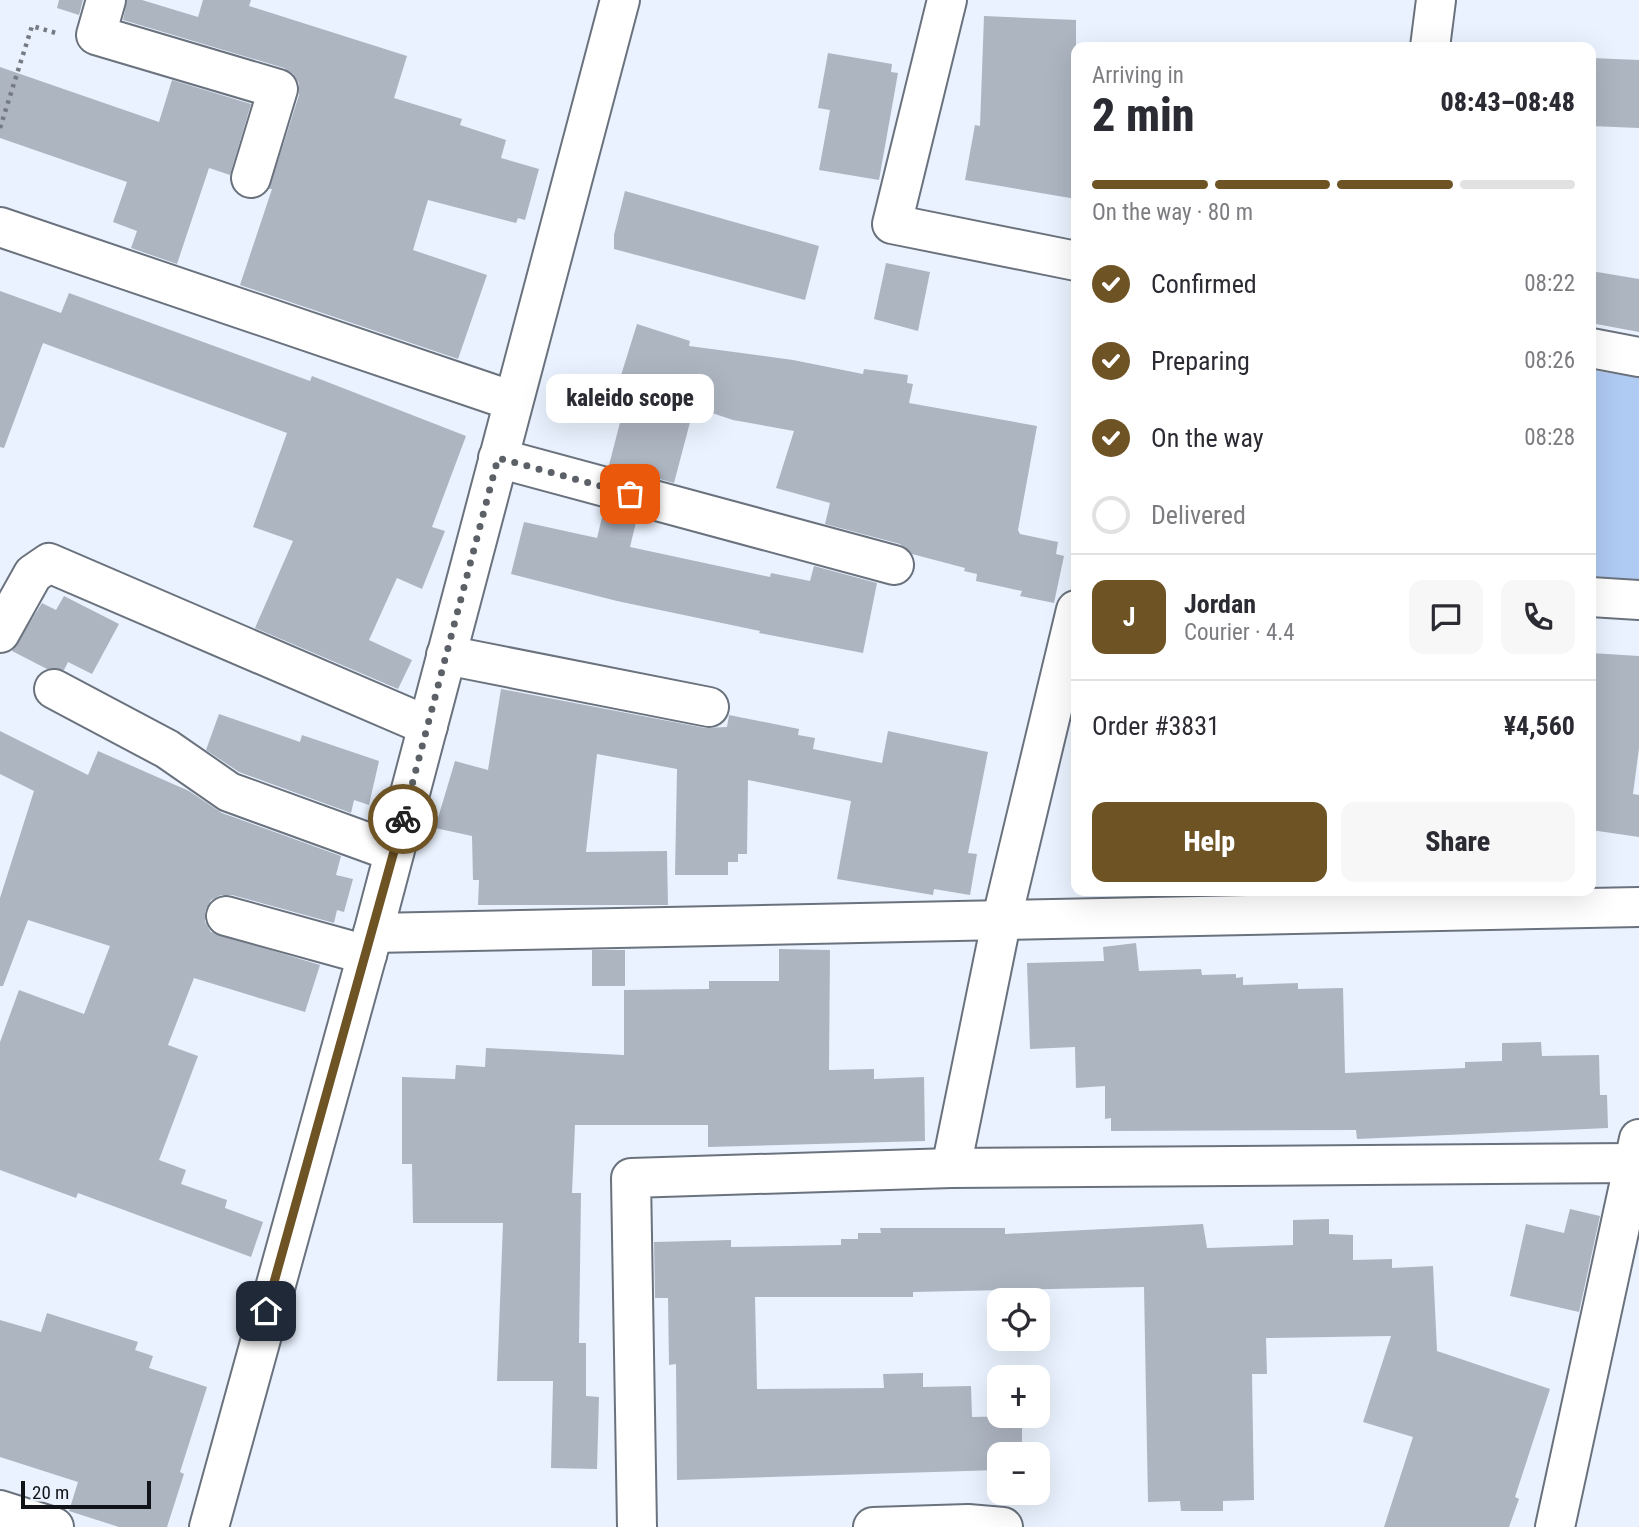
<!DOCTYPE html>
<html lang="en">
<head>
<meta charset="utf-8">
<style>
  body { margin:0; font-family:"Roboto Condensed",sans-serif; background:#f7f7f7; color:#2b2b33; height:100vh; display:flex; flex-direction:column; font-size:26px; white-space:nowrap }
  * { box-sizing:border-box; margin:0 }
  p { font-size:23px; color:#7c7c81 }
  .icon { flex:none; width:38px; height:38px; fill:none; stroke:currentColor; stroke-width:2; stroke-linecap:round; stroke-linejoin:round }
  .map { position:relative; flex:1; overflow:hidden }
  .sheet { position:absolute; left:1071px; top:42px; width:525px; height:854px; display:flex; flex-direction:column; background:#fff; border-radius:14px; box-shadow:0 7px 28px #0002 }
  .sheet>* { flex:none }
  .controls { position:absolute; left:987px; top:1288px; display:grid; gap:14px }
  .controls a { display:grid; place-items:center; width:63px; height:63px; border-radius:14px; background:#fff; box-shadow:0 7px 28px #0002; font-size:35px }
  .scale { position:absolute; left:21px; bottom:18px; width:130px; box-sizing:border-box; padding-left:7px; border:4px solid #101317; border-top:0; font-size:19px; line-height:24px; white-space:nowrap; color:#101317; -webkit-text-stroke:5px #e9f2fe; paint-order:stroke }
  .pin { position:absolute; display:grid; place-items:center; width:60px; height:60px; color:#fff; margin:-30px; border-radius:14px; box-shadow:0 4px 10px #0006 }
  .courier { position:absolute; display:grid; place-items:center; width:70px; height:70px; margin:-35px; border:5px solid #6e5325; border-radius:50%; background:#fff; color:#222; box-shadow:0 2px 9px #0007 }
  .bubble { position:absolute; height:49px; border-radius:14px; background:#fff; box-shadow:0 7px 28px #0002; font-size:23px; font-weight:800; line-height:49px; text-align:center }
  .headline em { font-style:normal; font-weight:800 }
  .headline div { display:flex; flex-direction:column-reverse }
  .headline { display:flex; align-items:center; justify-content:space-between; height:119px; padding:0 21px }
  h1 { font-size:46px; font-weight:800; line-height:52px }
  .bar { display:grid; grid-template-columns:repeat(4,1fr); gap:10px 7px; align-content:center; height:84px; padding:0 21px }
  .bar i { height:9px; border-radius:5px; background:#e1e1e2 }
  .bar .active { background:#6e5325 }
  .bar p { grid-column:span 4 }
  .line { display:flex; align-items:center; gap:18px; padding:0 21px; border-top:2px solid #e1e1e2 }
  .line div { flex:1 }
  .round { display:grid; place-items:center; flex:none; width:74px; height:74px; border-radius:14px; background:#f7f7f7 }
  ol { padding:0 21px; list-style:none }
  li { display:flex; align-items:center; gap:21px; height:77px }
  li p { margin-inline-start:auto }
  li .icon { padding:7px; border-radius:50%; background:#6e5325; color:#fff; stroke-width:4 }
  li:last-child { color:#7c7c81 }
  li i { width:38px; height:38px; border:4px solid #e1e1e2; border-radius:50% }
  .primary-button { display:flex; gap:14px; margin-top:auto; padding:14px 21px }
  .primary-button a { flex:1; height:80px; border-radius:14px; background:#6e5325; color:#fff; font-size:28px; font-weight:800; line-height:80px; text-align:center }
  .primary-button a+a { background:#f7f7f7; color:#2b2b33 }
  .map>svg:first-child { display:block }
  .park { fill:#afcaf3 }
  .building { fill:#adb5c1 }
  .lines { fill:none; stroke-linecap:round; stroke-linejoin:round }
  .minor-casing { stroke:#6a727d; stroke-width:42 }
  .path { stroke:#757b83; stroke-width:4.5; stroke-dasharray:3.5 5; stroke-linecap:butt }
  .minor { stroke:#fff; stroke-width:38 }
  .done { stroke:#5c6168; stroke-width:7; stroke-dasharray:0 12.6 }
  .route { stroke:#6e5325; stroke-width:9 }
</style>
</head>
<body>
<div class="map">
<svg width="1639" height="1527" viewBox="0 0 1639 1527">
  <rect width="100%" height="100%" fill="#e9f2fe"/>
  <path class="park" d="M1591 370 1639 378V580L1591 576Z"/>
  <g class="building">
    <path d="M59 0H83L79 15 57 8Z"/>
    <path d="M127 0H142L198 17 203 0H251L249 6 407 56 394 98 462 119 460 125 506 140 501 158 539 169 525 220 518 218 516 223 428 200 413 250 487 275 458 359 240 285 272 189H269L299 95V83L293 74 284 68 123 20Z"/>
    <path d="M984 16 1076 20V199L965 180 975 125 980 126Z"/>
    <path d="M828 53 892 64 891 72 898 73 879 180 819 170 830 110 818 108Z"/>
    <path d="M1591 58 1639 60V128L1591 126Z"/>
    <path d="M0 67 159 122 172 80 251 104 230 175 209 168 177 264 131 248 137 231 113 222 127 182 0 138Z"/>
    <path d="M625 191 819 246 805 300 614 249V235Z"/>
    <path d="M886 263 930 272 918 331 874 319Z"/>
    <path d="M1591 271 1639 279V332L1591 323Z"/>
    <path d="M0 291 61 313 69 293 310 381 312 376 466 436 432 527 445 531 422 589 397 578 369 640 412 660 398 689 255 628 293 541 253 527 287 433 43 343 4 448 0 447Z"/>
    <path d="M637 324 690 341 689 346 793 360 863 374 864 369 908 375 907 383 913 384 909 403 1037 426 1018 530 1020 534 1058 542 1056 554 1064 556 1054 603 1020 596 1022 591 976 581 977 574 964 571 965 568 912 554 900 544 825 524 830 503 776 488 794 431 733 420 694 407 674 483 609 465 629 388 618 385Z"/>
    <path d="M604 509 637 518 630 547 770 577 771 573 810 581 814 566 877 583 863 653 759 633 760 631 617 601 511 574 524 522 597 538Z"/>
    <path d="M64 596 119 624 92 674 68 662 64 670 47 669 12 651 42 603 56 610Z"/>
    <path d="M1591 653 1639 656V748L1633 794 1639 795V837L1591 830Z"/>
    <path d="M501 689 705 728 727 727 729 715 799 729 798 735 815 738 813 749 882 763 888 731 988 752 968 853 977 854 970 895 934 889 933 895 837 879 851 801 748 780 747 854H738V862H728V875H675L677 769 597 754 586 852 667 851 668 905H478L479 880H473L472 836 435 828 455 761 488 770Z"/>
    <path d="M219 714 300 742 302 735 379 761 369 805 354 800 351 813 239 772 206 750Z"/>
    <path d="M0 731 88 775 98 751 189 791 222 813 341 856 336 875 353 879 344 912 337 910 334 923 232 895H221L211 900 205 911V922L211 932 320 965 305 1012 194 978 168 1045 198 1056 159 1160 186 1170 181 1184 227 1200 225 1208 263 1222 251 1257 78 1193 76 1198 0 1170V1042L19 990 84 1014 110 946 28 920 3 986H0V898L34 791 0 774Z"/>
    <path d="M1136 943 1139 971 1201 969 1202 975 1236 974V978L1243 977V985L1298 983V989L1343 988 1345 1073 1465 1068V1062L1502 1061V1043L1541 1042 1542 1056 1599 1055 1600 1095H1607L1608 1128 1357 1139 1356 1130 1111 1131V1118L1105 1119V1086L1076 1088 1075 1047 1030 1049 1027 963 1104 961 1103 947Z"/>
    <path d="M779 949 830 950 829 1070 874 1069V1079L924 1077 925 1141 708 1147V1125H575L572 1193H581L579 1343H586V1396L599 1397 597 1469 551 1468 553 1381H497L503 1223H413L412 1164H402V1077L455 1079 456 1065 485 1067 486 1048 624 1055V990L709 989V981H779Z"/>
    <rect x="592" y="950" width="33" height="36"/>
    <path d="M1570 1209 1600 1216 1579 1312 1510 1296 1526 1224 1564 1233Z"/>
    <path d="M1329 1219V1234L1353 1235V1260L1392 1259V1268L1433 1266 1437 1351 1550 1389 1515 1497 1519 1499 1509 1527H1384L1413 1437 1363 1422 1391 1336 1266 1338 1267 1374H1252L1254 1500 1223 1501V1511H1181L1180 1501 1148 1502 1144 1287 913 1292V1297H755L757 1389 884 1388 883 1374 923 1373V1387L971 1386 972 1417 1022 1416V1454H999V1470L677 1480 676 1364 669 1365 668 1298H655L654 1242 731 1240V1247L841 1245V1239H858V1233H881L880 1228H1005V1234L1203 1224 1207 1248 1293 1245V1220Z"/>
    <path d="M47 1313 138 1342 135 1350 153 1356 149 1368 207 1387 180 1472 184 1474 167 1527H119L69 1511 78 1482 0 1457V1320L41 1332Z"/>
  </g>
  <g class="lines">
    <defs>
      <g id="minor">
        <path d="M106 0 96 35 278 89 251 178"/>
        <path d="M947 0 892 224 1076 261"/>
        <path d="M1430 47 1436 0"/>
        <path d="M0 227 513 401"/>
        <path d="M1591 348 1639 357"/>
        <path d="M498 458 894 565"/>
        <path d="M1591 597 1639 600"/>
        <path d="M0 633 33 574 49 563 428 726"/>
        <path d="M446 655 709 707"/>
        <path d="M54 689 167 749 229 792 394 852"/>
        <path d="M226 916 367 955"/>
        <path d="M373 933 1639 907"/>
        <path d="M951 1168 1002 918 1076 610"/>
        <path d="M0 1510 54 1527"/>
        <path d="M209 1527 373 933 620 0"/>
        <path d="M637 1527 631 1178 951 1168 1635 1163"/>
        <path d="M873 1527 968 1524 1003 1527"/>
        <path d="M1555 1527 1639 1139"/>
      </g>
    </defs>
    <use href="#minor" class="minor-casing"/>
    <path class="path" d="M0 128 32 26 56 33"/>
    <use href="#minor" class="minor"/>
  </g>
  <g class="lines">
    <path class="done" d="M403 819 498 458 630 494"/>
    <path class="route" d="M266 1311 403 819"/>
  </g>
</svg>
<div class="controls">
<a><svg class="icon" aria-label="locate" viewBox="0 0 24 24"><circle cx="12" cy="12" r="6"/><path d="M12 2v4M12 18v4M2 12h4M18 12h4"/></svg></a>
<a>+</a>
<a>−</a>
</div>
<div class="scale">20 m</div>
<div class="pin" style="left:630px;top:494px;background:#ea580c"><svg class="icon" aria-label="bag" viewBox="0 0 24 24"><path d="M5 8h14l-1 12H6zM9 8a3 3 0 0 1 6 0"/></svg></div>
<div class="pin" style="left:266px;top:1311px;background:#1f2937"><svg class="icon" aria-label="home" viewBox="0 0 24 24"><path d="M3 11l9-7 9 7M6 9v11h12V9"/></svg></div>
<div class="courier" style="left:403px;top:819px"><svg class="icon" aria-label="bike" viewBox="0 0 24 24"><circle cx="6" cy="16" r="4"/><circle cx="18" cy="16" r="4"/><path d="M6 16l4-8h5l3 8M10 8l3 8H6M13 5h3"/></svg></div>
<div class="bubble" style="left:546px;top:374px;width:168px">kaleido scope</div>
<section class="sheet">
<div class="headline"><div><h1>2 min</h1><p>Arriving in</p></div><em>08:43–08:48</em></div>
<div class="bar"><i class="active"></i><i class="active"></i><i class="active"></i><i></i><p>On the way · 80 m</p></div>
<ol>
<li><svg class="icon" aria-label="check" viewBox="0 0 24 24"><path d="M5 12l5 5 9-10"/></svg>Confirmed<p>08:22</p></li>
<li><svg class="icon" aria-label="check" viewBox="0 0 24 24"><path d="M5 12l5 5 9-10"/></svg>Preparing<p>08:26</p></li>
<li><svg class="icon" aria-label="check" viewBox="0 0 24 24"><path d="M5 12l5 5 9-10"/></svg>On the way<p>08:28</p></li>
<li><i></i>Delivered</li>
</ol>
<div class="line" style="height:126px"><b class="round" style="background:#6e5325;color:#fff">J</b><div><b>Jordan</b><p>Courier · 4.4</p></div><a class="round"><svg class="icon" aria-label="chat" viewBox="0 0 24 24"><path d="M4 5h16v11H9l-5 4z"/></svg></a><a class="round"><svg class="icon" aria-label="phone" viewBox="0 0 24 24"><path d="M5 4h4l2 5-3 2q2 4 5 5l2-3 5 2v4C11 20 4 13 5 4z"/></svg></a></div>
<div class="line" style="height:91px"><div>Order #3831</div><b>¥4,560</b></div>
<div class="primary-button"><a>Help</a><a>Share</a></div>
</section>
</div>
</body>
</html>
